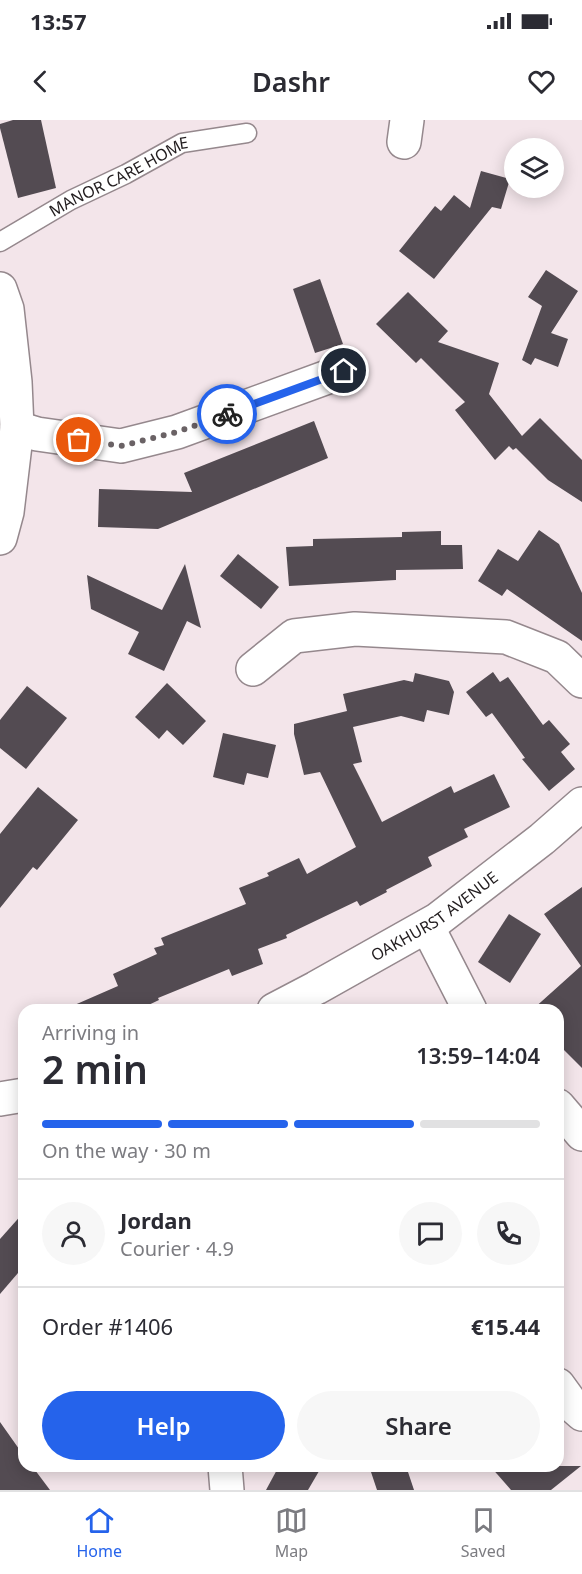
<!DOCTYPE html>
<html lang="en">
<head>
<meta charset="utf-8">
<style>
  body { margin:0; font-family:"Noto Sans",sans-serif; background:#f7f7f7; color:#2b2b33; height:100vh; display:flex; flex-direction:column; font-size:22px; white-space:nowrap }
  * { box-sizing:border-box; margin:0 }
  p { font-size:20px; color:#7c7c81 }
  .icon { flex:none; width:33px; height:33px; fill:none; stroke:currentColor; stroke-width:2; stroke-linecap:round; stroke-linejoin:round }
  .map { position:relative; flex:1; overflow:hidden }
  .details { position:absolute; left:18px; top:884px; width:546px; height:468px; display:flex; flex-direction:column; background:#fff; border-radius:18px; box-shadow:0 3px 15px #0003 }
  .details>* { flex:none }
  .buttons { position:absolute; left:504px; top:18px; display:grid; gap:12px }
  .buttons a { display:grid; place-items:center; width:60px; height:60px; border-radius:50%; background:#fff; box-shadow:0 3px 15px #0003; font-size:30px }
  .pin { position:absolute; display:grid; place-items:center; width:51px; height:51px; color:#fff; margin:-26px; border:3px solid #fff; border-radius:50%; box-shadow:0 2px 6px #0007 }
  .courier { position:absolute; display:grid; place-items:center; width:60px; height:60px; margin:-30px; border:4px solid #2563eb; border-radius:50%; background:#fff; color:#222; box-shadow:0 2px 8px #0007 }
  .headline em { font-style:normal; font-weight:600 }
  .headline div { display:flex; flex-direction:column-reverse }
  .headline { display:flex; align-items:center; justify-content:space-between; height:102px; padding:0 24px }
  h1 { font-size:39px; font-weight:600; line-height:45px }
  .bar { display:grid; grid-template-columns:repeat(4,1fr); gap:9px 6px; align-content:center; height:72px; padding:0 24px }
  .bar i { height:8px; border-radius:4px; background:#e1e1e2 }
  .bar .active { background:#2563eb }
  .bar p { grid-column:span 4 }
  .line { display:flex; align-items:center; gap:15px; padding:0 24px; border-top:2px solid #e1e1e2 }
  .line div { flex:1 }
  .round { display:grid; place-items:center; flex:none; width:63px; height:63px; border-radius:32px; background:#f7f7f7 }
  .action { display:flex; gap:12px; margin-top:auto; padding:12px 24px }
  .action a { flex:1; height:69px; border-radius:36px; background:#2563eb; color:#fff; font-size:24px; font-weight:600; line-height:69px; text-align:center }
  .action a+a { background:#f7f7f7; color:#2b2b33 }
  .status { display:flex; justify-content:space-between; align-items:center; height:42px; padding:0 30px; background:#fff; direction:ltr }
  .status svg { height:16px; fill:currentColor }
  header { display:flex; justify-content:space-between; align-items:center; height:78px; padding:0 24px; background:#fff; font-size:27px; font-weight:600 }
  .tab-bar { display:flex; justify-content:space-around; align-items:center; height:84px; border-top:2px solid #e1e1e2; background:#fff; font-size:16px; color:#7c7c81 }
  .tab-bar a { display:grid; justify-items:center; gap:3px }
  .tab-bar .active { color:#2563eb }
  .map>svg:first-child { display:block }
  .building { fill:#534b52 }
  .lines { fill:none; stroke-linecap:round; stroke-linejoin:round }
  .service-casing { stroke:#95888d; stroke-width:21 }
  .minor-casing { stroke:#95888d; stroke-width:36 }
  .service { stroke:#fff; stroke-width:18 }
  .minor { stroke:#fff; stroke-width:33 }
  .done { stroke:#6a6265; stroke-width:6; stroke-dasharray:0 10.8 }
  .route { stroke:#2563eb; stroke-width:8 }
  .labels { text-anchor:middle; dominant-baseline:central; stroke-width:6; stroke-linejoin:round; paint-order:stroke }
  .street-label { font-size:16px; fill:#211c1e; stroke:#fff }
</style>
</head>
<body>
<div class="status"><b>13:57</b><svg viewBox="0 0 49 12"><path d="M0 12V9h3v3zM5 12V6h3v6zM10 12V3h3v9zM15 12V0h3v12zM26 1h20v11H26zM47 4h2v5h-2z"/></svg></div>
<header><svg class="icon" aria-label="back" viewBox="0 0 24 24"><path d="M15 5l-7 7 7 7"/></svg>Dashr<svg class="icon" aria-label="heart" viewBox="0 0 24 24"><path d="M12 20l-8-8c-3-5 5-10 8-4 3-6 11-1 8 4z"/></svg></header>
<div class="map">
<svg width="582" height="1370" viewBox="0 0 582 1370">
  <rect width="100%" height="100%" fill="#f3e5ea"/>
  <g class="building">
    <path d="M13 0H41L56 68 18 78 0 8V4Z"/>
    <path d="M481 51 510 59 501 89 492 87 434 159 399 131 435 86 441 91 454 75 470 88Z"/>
    <path d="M546 150 578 171 551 213 568 219 558 247 535 238 531 245 522 240 542 186 528 177Z"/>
    <path d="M320 159 343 224 315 233 293 169Z"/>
    <path d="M408 172 448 211 438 222 499 243 489 274 522 316 540 298 582 340V382L548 360 516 328 513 330 509 326 495 340 455 290 465 282 421 238 416 243 376 204Z"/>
    <path d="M314 301 328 338 158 409 98 407 99 369 192 372 184 353Z"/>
    <path d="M539 410 559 424 582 473V521L507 469 502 476 478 461 498 429 518 441Z"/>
    <path d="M441 411V425H462L463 449 396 450V460L289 466 286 427 313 426V419L402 417V412Z"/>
    <path d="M238 434 279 467 261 489 220 456Z"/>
    <path d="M185 444 201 508 187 501 164 551 128 534 139 512 91 489 87 455 162 490Z"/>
    <path d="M493 552 500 562 508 557 543 605 549 600 570 624 561 632 575 649 549 671 522 639 525 638 492 593 486 597 466 572Z"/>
    <path d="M415 553 449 561 454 572 449 595 427 590 424 602 401 596 353 607 362 642 353 644 382 702 451 666 454 673 494 654 510 687 464 709 468 717 428 737 432 746 386 770 387 772 360 786 357 781 286 815 287 818 258 829 263 844 232 856 229 849 158 878 159 880 138 890H63L118 866 113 854 157 834 154 828 164 825 161 818 246 784 239 768 269 756 267 753 299 738 307 754 356 727 320 652 304 655 294 614V604L347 591 343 574 404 560 413 562Z"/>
    <path d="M167 563 206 601 183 625 167 610 159 619 135 597Z"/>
    <path d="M27 566 67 598 26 649 0 628V600Z"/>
    <path d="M223 613 276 625 268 658 247 653 244 665 213 657Z"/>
    <path d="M38 667 78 700 37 750 33 747 0 788V714Z"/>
    <path d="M582 767V948L558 924V890H532L581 846 544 794Z"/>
    <path d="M509 794 541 814 510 863 478 842Z"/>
    <path d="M24 1092V1146L0 1174V1119Z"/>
    <path d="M0 1302 24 1336V1346H32L50 1370H0Z"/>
    <path d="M279 1346H322L308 1370H266Z"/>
    <path d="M369 1346H406L414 1370H377Z"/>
    <path d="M490 1346H581L551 1370H511Z"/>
  </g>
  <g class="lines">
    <defs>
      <g id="service">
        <path id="s1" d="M0 122 71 80 126 54 182 23 247 13"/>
      </g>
      <g id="minor">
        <path d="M404 22 407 0"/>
        <path d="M0 169 7 189 15 262 17 308 7 392 0 418"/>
        <path d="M17 308 37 314 121 326 177 312 344 251"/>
        <path d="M253 549 294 516 355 509 506 517 557 537 582 561"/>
        <path d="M427 806 470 890"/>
        <path id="s2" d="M274 890 316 868 437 800 542 719 582 684"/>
        <path d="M0 979 24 975"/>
        <path d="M558 986 582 1014"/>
        <path d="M558 1265 574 1287 582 1294"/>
        <path d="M225 1346 227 1370"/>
      </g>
    </defs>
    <use href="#service" class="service-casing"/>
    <use href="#minor" class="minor-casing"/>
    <use href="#service" class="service"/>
    <use href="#minor" class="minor"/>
  </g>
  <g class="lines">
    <path class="done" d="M79 320 121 326 177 312 227 294"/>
    <path class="route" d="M227 294 344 251"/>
  </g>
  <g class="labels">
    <g class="street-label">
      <text stroke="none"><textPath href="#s1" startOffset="136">MANOR CARE HOME</textPath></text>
      <text stroke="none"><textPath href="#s2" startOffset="186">OAKHURST AVENUE</textPath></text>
    </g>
  </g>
</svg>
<div class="buttons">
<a><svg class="icon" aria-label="layers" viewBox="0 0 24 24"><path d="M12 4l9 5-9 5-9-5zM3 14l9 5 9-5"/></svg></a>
</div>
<div class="pin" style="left:79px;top:320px;background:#ea580c"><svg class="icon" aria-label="bag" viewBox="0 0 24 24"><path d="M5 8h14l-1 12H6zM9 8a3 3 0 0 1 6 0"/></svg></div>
<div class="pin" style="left:344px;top:251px;background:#1f2937"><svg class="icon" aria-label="home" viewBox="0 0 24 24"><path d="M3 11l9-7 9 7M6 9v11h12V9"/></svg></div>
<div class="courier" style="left:227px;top:294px"><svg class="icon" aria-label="bike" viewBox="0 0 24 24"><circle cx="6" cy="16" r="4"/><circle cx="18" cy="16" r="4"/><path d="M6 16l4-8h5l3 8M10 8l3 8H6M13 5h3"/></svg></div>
<section class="details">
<div class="headline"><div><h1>2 min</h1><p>Arriving in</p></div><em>13:59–14:04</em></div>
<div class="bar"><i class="active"></i><i class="active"></i><i class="active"></i><i></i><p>On the way · 30 m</p></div>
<div class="line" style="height:108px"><a class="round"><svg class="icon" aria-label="person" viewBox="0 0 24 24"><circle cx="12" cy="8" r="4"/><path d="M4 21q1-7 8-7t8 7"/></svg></a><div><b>Jordan</b><p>Courier · 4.9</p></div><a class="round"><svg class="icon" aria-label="chat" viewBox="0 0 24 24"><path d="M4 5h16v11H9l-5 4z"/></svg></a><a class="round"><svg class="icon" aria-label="phone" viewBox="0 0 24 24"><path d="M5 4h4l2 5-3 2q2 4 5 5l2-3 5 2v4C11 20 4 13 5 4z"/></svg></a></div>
<div class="line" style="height:78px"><div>Order #1406</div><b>€15.44</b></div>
<div class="action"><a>Help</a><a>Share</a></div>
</section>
</div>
<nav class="tab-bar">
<a class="active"><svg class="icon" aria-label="home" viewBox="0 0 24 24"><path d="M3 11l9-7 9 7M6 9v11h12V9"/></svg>Home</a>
<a><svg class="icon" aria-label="map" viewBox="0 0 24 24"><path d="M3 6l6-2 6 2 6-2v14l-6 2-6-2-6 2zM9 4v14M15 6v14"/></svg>Map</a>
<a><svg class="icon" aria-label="saved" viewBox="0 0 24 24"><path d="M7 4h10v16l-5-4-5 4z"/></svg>Saved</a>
</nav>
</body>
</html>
